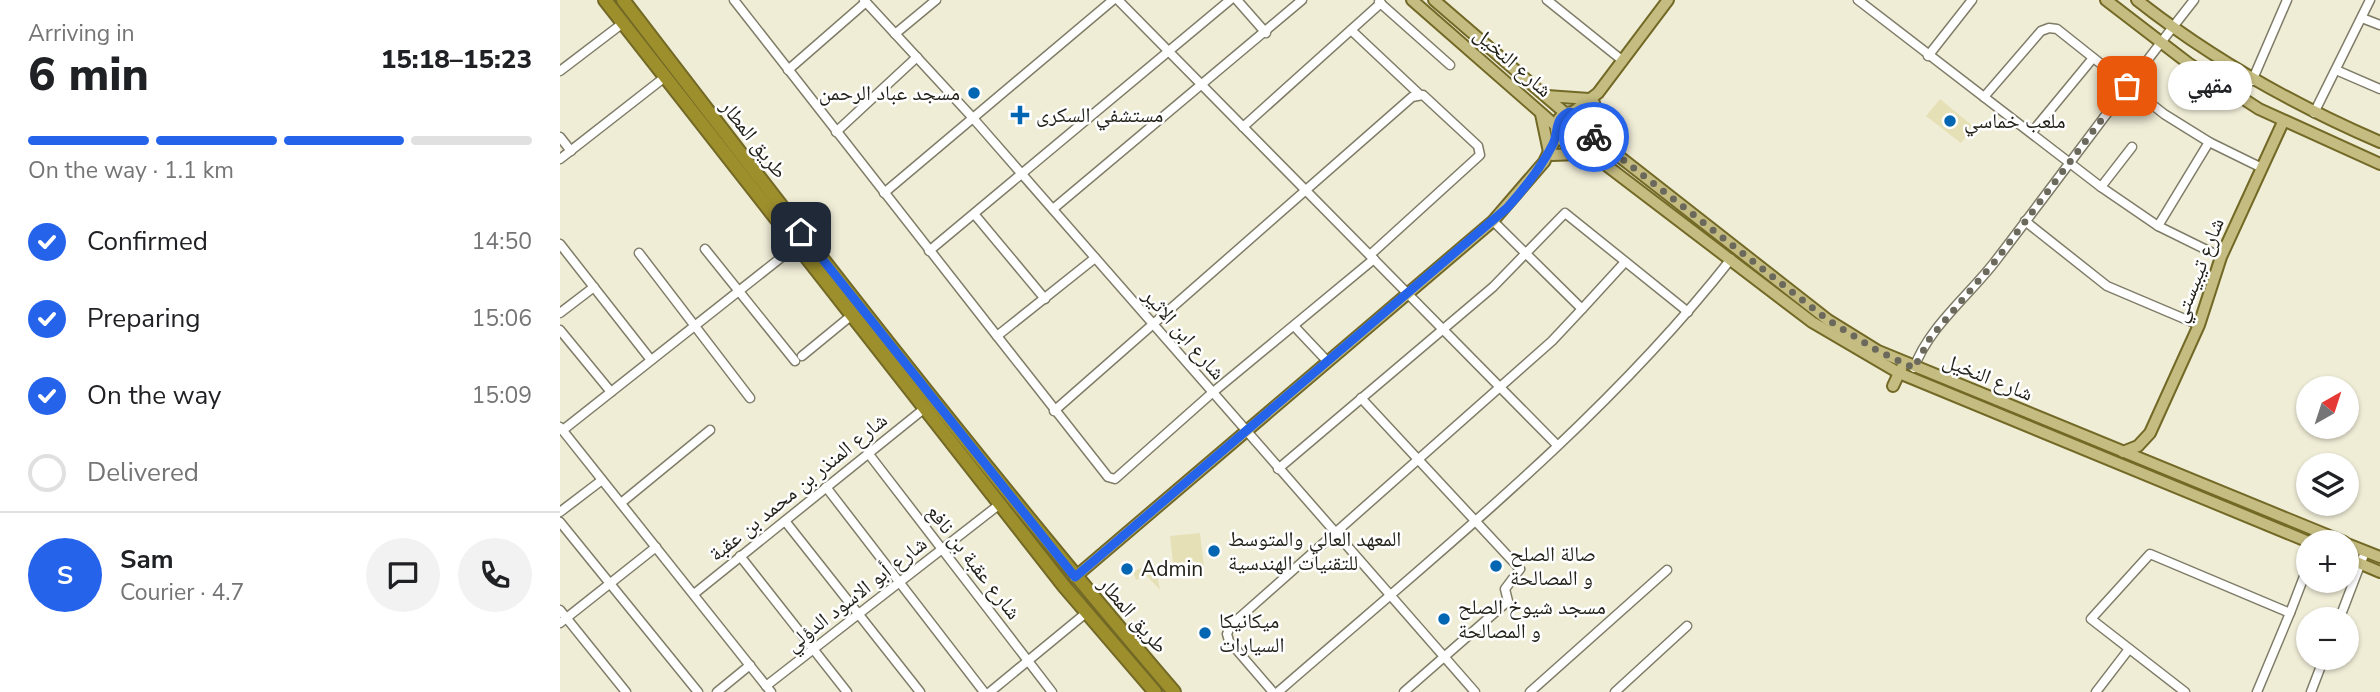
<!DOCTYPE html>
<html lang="en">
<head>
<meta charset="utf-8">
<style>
  body { margin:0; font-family:"Nunito Sans","Noto Naskh Arabic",sans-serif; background:#f2f2f2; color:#202124; height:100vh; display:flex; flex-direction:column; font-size:26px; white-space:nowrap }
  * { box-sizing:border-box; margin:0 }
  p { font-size:23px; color:#757577 }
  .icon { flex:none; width:38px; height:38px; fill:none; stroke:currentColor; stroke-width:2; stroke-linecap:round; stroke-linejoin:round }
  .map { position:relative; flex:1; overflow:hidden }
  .panel { display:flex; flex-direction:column; background:#fff; width:560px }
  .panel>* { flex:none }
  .needle { width:46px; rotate:39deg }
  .buttons { position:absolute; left:1736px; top:376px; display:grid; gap:14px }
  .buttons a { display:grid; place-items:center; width:63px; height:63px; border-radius:50%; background:#fff; box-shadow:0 2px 5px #0004; font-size:35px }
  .pin { position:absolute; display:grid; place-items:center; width:60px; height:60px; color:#fff; margin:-30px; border-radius:14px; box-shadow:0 4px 10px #0006 }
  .courier { position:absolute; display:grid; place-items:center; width:70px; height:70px; margin:-35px; border:5px solid #2563eb; border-radius:50%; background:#fff; color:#222; box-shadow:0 2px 9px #0007 }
  .bubble { position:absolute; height:49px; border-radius:24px; background:#fff; box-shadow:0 2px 5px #0004; font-size:23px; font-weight:800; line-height:49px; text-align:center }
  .headline em { font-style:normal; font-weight:800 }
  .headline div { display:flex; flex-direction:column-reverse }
  .headline { display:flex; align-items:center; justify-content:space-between; height:119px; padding:0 28px }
  h1 { font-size:46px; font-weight:800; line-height:52px }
  .bar { display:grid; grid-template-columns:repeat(4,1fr); gap:10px 7px; align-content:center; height:84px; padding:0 28px }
  .bar i { height:9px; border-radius:5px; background:#e0e0e0 }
  .bar .current { background:#2563eb }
  .bar p { grid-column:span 4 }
  .line { display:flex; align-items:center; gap:18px; padding:0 28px; border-top:2px solid #e0e0e0 }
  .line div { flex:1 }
  .round { display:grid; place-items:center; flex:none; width:74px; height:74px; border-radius:37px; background:#f2f2f2 }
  ol { padding:0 28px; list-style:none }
  li { display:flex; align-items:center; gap:21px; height:77px }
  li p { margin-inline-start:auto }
  li .icon { padding:7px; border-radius:50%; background:#2563eb; color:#fff; stroke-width:4 }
  li:last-child { color:#757577 }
  li i { width:38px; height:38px; border:4px solid #e0e0e0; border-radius:50% }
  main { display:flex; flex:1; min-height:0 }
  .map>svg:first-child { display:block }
  .green { fill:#e6e0b6 }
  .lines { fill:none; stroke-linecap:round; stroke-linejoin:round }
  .minor-casing { stroke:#7f7c68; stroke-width:11 }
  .major-casing { stroke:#736926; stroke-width:14 }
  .highway-casing { stroke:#736926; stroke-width:16 }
  .minor { stroke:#fff; stroke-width:8 }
  .major { stroke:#c5bc81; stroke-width:10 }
  .highway { stroke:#9e8f2d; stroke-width:12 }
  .done { stroke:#6b695c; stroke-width:7; stroke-dasharray:0 12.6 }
  .route { stroke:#2563eb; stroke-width:9 }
  .poi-dot { fill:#0266b2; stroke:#fff; stroke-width:2.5 }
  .labels { text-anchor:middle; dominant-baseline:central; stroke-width:5; stroke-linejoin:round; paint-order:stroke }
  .street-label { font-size:21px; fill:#23221a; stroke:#fff }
  .poi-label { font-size:21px; fill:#23221a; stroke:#fff; text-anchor:start }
</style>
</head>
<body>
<main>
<section class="panel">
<div class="headline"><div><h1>6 min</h1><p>Arriving in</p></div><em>15:18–15:23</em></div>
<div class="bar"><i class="current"></i><i class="current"></i><i class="current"></i><i></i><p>On the way · 1.1 km</p></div>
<ol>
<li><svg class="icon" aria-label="check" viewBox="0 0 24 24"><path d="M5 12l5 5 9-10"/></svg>Confirmed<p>14:50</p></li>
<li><svg class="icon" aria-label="check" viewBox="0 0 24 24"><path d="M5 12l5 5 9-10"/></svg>Preparing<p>15:06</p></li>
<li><svg class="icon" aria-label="check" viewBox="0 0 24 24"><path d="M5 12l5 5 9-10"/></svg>On the way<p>15:09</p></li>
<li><i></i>Delivered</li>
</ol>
<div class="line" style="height:126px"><b class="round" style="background:#2563eb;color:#fff">S</b><div><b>Sam</b><p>Courier · 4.7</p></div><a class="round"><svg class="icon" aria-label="chat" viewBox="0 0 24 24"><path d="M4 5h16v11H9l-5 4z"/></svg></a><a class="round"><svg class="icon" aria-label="phone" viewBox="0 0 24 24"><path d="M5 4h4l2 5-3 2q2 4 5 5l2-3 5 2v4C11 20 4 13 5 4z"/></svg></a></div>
</section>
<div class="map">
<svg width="1820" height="692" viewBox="0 0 1820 692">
  <rect width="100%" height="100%" fill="#f0edd7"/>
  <g class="green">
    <path d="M1380 99 1414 127 1401 143 1366 116Z"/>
    <path d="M640 533 644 566 637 567 636 561 621 562 622 570 614 572 610 536Z"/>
    <path d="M587 565 590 571 596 570 600 590 586 575 576 580 573 572Z"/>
  </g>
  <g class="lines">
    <defs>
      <g id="minor">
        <path d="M174 0 437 336 535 258"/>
        <path d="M304 0 412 117 915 692"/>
        <path d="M558 0 997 445"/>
        <path d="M677 0 706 33"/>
        <path d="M987 0 1063 61"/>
        <path d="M1298 0 1541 187 1598 226 1661 257"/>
        <path d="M819 2 890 65"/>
        <path d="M1802 18 1820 25"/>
        <path d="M791 30 859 94"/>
        <path d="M335 34 376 0"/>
        <path d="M1368 56 1412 0"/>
        <path d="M228 70 306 2"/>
        <path d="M1776 70 1820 89"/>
        <path d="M0 71 63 23"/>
        <path d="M1692 81 1727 0"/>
        <path d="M1424 97 1481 31 1489 28 1497 29 1604 114 1649 142 1702 168"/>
        <path d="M1754 113 1810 0"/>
        <path d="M683 127 821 3"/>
        <path d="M276 132 357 57"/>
        <path d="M1472 132 1533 58"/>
        <path d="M0 137 11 151"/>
        <path d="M0 159 105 77"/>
        <path d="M1541 187 1572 147"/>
        <path d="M324 193 553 0"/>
        <path d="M493 209 742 0"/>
        <path d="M415 215 485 299"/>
        <path d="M933 221 1022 309 1065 262"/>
        <path d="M1465 221 1547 286 1639 325"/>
        <path d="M1598 226 1649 142"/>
        <path d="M0 244 91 360"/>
        <path d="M145 249 235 361"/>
        <path d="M369 251 670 0"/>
        <path d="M79 253 190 398"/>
        <path d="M0 313 34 287"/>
        <path d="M734 326 768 362"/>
        <path d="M0 330 51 392"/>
        <path d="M437 336 548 477 555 479 652 393 814 259"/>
        <path d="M242 356 292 315"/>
        <path d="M1354 368C1369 326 1411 294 1437 259 1503 173 1567 85 1634 0"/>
        <path d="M801 398 960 569 945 589 948 601 844 692"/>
        <path d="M494 411 852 97 863 95 918 146 920 155 810 255"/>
        <path d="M0 427 211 692"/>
        <path d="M3 430 237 245"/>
        <path d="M308 453 492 692"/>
        <path d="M718 469 933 287 1005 213 1128 312"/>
        <path d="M266 487 424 692"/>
        <path d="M61 503 150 430"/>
        <path d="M0 512 42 480"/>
        <path d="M225 521 360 692"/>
        <path d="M0 522 138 692"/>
        <path d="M180 556 287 692"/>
        <path d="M134 594 365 408"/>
        <path d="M0 610 66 692"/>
        <path d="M1779 620 1805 552"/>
        <path d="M0 623 96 547"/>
        <path d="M206 686 440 504"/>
        <path d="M157 692 190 665"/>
        <path d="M430 692 526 613"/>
        <path d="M713 692 669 641 667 634 671 625 992 341 1022 309"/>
        <path d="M718 692C873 557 1044 421 1171 259"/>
        <path d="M970 692 1107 570"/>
        <path d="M1055 692 1127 626"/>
        <path d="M1536 692 1569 649"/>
        <path d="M1625 692 1531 619 1590 554 1730 613 1748 566"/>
        <path d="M1697 692 1730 613"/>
        <path d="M1751 692 1764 658"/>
      </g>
      <g id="major">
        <path d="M852 0 996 126"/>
        <path d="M874 0 1005 113"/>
        <path d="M1546 0 1628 63 1699 109 1820 164"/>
        <path d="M1577 0C1653 60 1732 104 1820 142"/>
        <path d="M987 96 1029 99"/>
        <path d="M1034 103 1044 144"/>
        <path d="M1013 112 1038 93 1108 0"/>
        <circle cx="1012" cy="128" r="16"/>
        <path d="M981 114 989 152"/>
        <path d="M1028 132 1268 320 1318 351 1784 542"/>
        <path d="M1017 143 1252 322 1339 373 1749 542"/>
        <path d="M993 155 1018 154 1033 157"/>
        <path d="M1333 386 1341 369"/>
        <path d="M1563 452 1578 446 1590 433 1639 325 1661 257 1723 122"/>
        <path d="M1787 544 1820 557"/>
        <path d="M1787 558 1820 572"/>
        <path d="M515 577 933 221 984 162 998 134"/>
      </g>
      <g id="highway">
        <path d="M45 0 504 586 595 692"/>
        <path d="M63 0C242 234 422 468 614 692"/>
      </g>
    </defs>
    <use href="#minor" class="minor-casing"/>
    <use href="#major" class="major-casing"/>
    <use href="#highway" class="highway-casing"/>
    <use href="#minor" class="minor"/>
    <use href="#major" class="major"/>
    <use href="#highway" class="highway"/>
  </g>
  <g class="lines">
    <path class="done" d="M1034 137 1268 320 1318 351 1354 368 1370 338 1437 259 1567 86"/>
    <path class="route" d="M241 232 515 577 947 208C965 188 981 168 993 144 999 131 994 119 1009 112L1022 115 1027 122 1028 132 1034 137"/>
  </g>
  <g class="poi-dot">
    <circle cx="414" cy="93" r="7"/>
    <path d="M456.5 104.5h7v7h7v7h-7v7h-7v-7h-7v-7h7z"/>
    <circle cx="1390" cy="121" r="7"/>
    <circle cx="654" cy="551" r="7"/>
    <circle cx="936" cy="566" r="7"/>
    <circle cx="567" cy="569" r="7"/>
    <circle cx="884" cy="619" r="7"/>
    <circle cx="645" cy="633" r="7"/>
  </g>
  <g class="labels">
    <g class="street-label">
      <text transform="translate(953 62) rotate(41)">شارع النخيل</text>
      <text transform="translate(194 139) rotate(52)">طريق المطار</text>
      <text transform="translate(1638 270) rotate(-69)">شارع تيبيستي</text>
      <text transform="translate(624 334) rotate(49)">شارع ابن الاثير</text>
      <text transform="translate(1428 377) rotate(22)">شارع النخيل</text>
      <text transform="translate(238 487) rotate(-39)">شارع المنذر بن محمد بن عقبة</text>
      <text transform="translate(414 562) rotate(52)">شارع عقبة بن نافع</text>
      <text transform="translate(296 594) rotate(-38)">شارع أبو الاسود الدؤلي</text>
      <text transform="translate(573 615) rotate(49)">طريق المطار</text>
    </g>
    <g class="poi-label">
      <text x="400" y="93" text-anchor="end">مسجد عباد الرحمن</text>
      <text x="476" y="115">مستشفي السكرى</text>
      <text x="1404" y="121">ملعب خماسي</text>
      <text x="668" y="539">المعهد العالي والمتوسط<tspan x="668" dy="24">للتقنيات الهندسية</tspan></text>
      <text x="950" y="554">صالة الصلح<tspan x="950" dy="24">و المصالحة</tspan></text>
      <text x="581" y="569">Admin</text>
      <text x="898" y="607">مسجد شيوخ الصلح<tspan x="898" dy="24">و المصالحة</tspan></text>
      <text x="659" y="621">ميكانيكا<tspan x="659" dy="24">السيارات</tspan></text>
    </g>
  </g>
</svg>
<div class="buttons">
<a><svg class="needle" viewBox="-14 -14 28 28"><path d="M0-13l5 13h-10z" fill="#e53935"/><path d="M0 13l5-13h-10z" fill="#757577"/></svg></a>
<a><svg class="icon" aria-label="layers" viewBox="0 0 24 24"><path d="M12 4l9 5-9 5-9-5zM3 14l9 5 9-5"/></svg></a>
<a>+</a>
<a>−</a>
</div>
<div class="pin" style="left:1567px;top:86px;background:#ea580c"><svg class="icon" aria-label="bag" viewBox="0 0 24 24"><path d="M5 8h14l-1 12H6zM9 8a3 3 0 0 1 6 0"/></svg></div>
<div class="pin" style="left:241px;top:232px;background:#1f2937"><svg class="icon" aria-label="home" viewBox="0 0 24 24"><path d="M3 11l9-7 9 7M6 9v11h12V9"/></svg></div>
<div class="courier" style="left:1034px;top:137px"><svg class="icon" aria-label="bike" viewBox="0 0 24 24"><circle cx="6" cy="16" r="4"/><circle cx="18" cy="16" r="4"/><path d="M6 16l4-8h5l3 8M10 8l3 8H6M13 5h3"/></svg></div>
<div class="bubble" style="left:1608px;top:61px;width:84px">مقهي</div>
</div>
</main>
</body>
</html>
